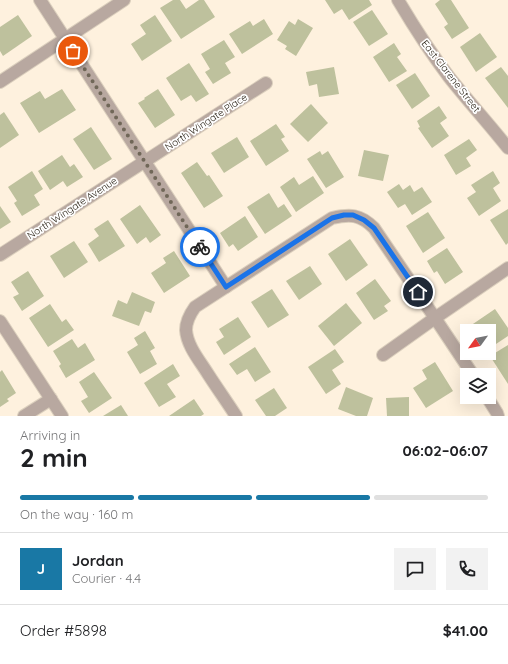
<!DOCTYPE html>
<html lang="en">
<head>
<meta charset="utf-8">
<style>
  body { margin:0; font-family:Quicksand,sans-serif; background:#f2f2f2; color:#202124; height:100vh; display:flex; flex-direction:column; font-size:15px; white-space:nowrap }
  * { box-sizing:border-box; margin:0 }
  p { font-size:13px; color:#757577 }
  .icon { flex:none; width:22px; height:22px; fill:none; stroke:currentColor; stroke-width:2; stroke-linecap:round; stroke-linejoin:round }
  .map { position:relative; height:416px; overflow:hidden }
  .drawer { display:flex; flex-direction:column; background:#fff; flex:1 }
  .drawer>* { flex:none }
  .needle { width:26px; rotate:237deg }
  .buttons { position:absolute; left:460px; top:324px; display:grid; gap:8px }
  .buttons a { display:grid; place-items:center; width:36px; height:36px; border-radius:0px; background:#fff; box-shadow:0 4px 16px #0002; font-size:20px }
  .pin { position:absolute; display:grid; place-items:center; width:34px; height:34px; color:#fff; margin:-17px; border:2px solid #fff; border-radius:50%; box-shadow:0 1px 4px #0007 }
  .courier { position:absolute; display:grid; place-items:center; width:40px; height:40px; margin:-20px; border:3px solid #1a73e8; border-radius:50%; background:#fff; color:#222; box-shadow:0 1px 5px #0007 }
  .overview em { font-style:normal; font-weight:800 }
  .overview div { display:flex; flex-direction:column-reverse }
  .overview { display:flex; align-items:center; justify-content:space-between; height:68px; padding:0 20px }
  h1 { font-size:26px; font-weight:800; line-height:30px }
  .bar { display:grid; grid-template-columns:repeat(4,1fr); gap:6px 4px; align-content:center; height:48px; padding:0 20px }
  .bar i { height:5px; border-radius:3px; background:#e0e0e0 }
  .bar .on { background:#1978a5 }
  .bar p { grid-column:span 4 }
  .line { display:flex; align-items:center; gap:10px; padding:0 20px; border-top:1px solid #e0e0e0 }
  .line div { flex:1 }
  .round { display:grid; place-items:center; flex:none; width:42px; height:42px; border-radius:0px; background:#f2f2f2 }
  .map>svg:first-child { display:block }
  .building { fill:#bec19d }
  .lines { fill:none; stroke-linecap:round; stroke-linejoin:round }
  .minor-casing { stroke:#dbcfbd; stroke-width:14 }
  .minor { stroke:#b8a8a0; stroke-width:12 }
  .done { stroke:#706758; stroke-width:4; stroke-dasharray:0 7.2 }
  .route { stroke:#1a73e8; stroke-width:5 }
  .labels { text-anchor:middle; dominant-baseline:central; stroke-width:3.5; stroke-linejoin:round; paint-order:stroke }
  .street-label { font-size:10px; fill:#241c10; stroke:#fff }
</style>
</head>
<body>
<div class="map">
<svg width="508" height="416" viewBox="0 0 508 416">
  <rect width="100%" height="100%" fill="#fef1de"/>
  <g class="building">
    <path d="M173 0H180L186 9 199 0H204L215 17 181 39 160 8Z"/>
    <path d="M325 0H369L372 5 349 20 342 9 334 14Z"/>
    <path d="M440 0H451L469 28 452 39 444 27 448 24 435 4Z"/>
    <path d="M372 10 388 34 369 46 353 22Z"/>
    <path d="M18 15 32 36 3 56 0 51V27Z"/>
    <path d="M155 15 172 41 142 61 131 44 146 34 140 25Z"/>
    <path d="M264 19 273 34 242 54 229 34 250 21 253 26Z"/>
    <path d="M298 19 313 28 296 56 285 49 287 46 277 40 289 21 295 25Z"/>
    <path d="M480 33 497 57 476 72 460 47Z"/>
    <path d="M224 40 235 57 225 63 231 73 213 84 205 72 210 69 201 54Z"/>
    <path d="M394 43 401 54 397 57 407 71 389 82 373 57Z"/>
    <path d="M189 63 209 94 196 102 191 95 181 101 166 78Z"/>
    <path d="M334 67 339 94 319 97 317 84 309 86 306 72Z"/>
    <path d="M501 67 508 76V108L485 78Z"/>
    <path d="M415 73 430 96 412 109 396 85Z"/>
    <path d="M62 89 76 110 39 133 20 103 40 91 45 99Z"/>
    <path d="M158 89 175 115 155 128 138 103 145 99 144 98Z"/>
    <path d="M311 104 328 123 308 142 290 124Z"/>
    <path d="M439 106 447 118 440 123 449 136 432 148 418 128 420 127 417 121Z"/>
    <path d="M4 112 19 135 0 148V115Z"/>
    <path d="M276 124 285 137 281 139 289 151 266 166 250 141Z"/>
    <path d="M91 127 112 159 94 170 73 139Z"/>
    <path d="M237 137 249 157 224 173 211 153Z"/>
    <path d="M469 139 477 150 466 158 471 166 456 175 444 155Z"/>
    <path d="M364 150 389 155 383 181 358 176Z"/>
    <path d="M320 151 322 155 328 151 344 177 326 188 307 159Z"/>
    <path d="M62 155 70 167 74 164 83 177 67 187 63 181 50 190 38 171Z"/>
    <path d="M197 162 207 176 209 175 223 196 204 208 181 173Z"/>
    <path d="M32 171 43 189 34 195 40 205 22 216 14 203 17 201 8 187Z"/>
    <path d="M493 171 500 183 493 188 501 201 479 216 467 198 476 192 471 185Z"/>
    <path d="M313 176 324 193 296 212 280 187 294 177 299 185Z"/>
    <path d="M399 184 403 190 410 185 414 192 422 187 432 202 412 215 405 204 398 208 387 192Z"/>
    <path d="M269 193 278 208 284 204 292 216 265 234 247 207Z"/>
    <path d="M140 205 161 235 150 243 146 237 137 244 120 219Z"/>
    <path d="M0 206 11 222 0 229Z"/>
    <path d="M508 209V243L506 245 490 220Z"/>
    <path d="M428 212 445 238 423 253 406 226Z"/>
    <path d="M245 216 258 237 238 251 233 244 229 247 220 233Z"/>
    <path d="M108 220 125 246 99 262 88 244 99 236 94 229Z"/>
    <path d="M350 239 368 265 346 281 328 254Z"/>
    <path d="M74 241 88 262 64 278 50 256Z"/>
    <path d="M447 248 463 272 445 284 437 271 434 273 427 261Z"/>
    <path d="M174 251 190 276 164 293 151 273 166 263 163 258Z"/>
    <path d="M310 266 322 284 299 300 286 281Z"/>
    <path d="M28 271 44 296 22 311 13 297 19 294 11 282Z"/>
    <path d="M375 279 391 301 384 306 388 311 374 320 356 293Z"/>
    <path d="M272 289 289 315 268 328 251 302Z"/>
    <path d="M132 292 155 302 151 313 145 311 139 326 112 316 118 300 127 304Z"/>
    <path d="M346 303 362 323 334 346 318 326Z"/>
    <path d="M50 304 62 322 66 319 74 330 48 347 29 318Z"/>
    <path d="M495 309 508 328V336L496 344 489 333V331H473L470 326Z"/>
    <path d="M238 317 251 337 224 355 216 342 224 337 219 329Z"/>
    <path d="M145 331 155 348 150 351 157 364 140 374 127 352 138 345 134 338Z"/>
    <path d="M72 339 78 348 85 343 95 360 66 378 59 366 61 364 53 351Z"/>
    <path d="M508 345V384L490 356Z"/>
    <path d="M255 347 271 372 255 382 247 369 237 375 229 364Z"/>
    <path d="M335 349 344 362 332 370 341 384 326 394 308 367Z"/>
    <path d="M435 362 453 391 426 408 413 388 427 379 422 370Z"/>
    <path d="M173 364 180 376 167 384 176 397 159 407 144 383Z"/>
    <path d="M2 370 16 393 7 399 9 401 0 407V372Z"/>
    <path d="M94 372 112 398 89 413 81 401 88 397 79 382Z"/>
    <path d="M346 387 373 398 367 416H356L338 409Z"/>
    <path d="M274 388 287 408 275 416H266L255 400Z"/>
    <path d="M409 397V416H387L386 398Z"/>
    <path d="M194 399 204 414 201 416H169Z"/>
    <path d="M121 405 128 416H103Z"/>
  </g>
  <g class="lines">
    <defs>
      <g id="minor">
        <path d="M40 0 226 287"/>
        <path d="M398 0C414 27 430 52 449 77 468 101 489 124 508 148"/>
        <path d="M0 82 124 0"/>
        <path d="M0 255 266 83"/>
        <path d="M0 321 62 416"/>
        <path d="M383 355 435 318 508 268"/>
        <path d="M487 397 497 413 498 416"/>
        <path d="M24 416 51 399"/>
        <path d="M236 416C227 402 217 388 208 374 200 361 187 346 186 330 186 321 190 314 195 307L332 218C350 214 360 214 374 228L435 318 473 375"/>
      </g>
    </defs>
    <use href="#minor" class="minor-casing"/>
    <use href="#minor" class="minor"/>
  </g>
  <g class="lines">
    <path class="done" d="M73 51 200 247"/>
    <path class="route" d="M200 247 226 287 332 218 344 215H353L364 220 374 228 418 292"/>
  </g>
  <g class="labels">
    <g class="street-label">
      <text transform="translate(451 76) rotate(52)">East Clarene Street</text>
      <text transform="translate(206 122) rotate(-33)">North Wingate Place</text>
      <text transform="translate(72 208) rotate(-33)">North Wingate Avenue</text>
    </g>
  </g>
</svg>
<div class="buttons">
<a><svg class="needle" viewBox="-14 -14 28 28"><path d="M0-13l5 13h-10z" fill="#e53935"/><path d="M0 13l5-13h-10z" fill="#757577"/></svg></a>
<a><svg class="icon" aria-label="layers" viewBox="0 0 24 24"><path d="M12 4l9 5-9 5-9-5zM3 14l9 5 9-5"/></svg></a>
</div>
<div class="pin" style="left:73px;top:51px;background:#ea580c"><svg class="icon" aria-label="bag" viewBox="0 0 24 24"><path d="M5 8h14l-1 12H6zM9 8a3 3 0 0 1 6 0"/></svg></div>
<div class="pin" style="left:418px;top:292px;background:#1f2937"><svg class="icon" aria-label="home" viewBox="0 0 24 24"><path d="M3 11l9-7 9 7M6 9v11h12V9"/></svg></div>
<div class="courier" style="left:200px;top:247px"><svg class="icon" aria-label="bike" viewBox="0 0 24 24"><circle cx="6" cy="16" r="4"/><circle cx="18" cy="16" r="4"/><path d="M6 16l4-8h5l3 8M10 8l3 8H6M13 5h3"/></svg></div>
</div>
<section class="drawer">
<div class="overview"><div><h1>2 min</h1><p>Arriving in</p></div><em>06:02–06:07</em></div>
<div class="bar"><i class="on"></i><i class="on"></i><i class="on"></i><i></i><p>On the way · 160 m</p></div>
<div class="line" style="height:72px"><b class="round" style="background:#1978a5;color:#fff">J</b><div><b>Jordan</b><p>Courier · 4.4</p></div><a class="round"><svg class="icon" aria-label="chat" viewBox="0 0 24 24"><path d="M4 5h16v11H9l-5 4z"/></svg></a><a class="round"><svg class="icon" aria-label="phone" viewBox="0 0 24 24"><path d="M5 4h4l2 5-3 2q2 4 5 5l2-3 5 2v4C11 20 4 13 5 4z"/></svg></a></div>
<div class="line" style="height:52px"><div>Order #5898</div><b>$41.00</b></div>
</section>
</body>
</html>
